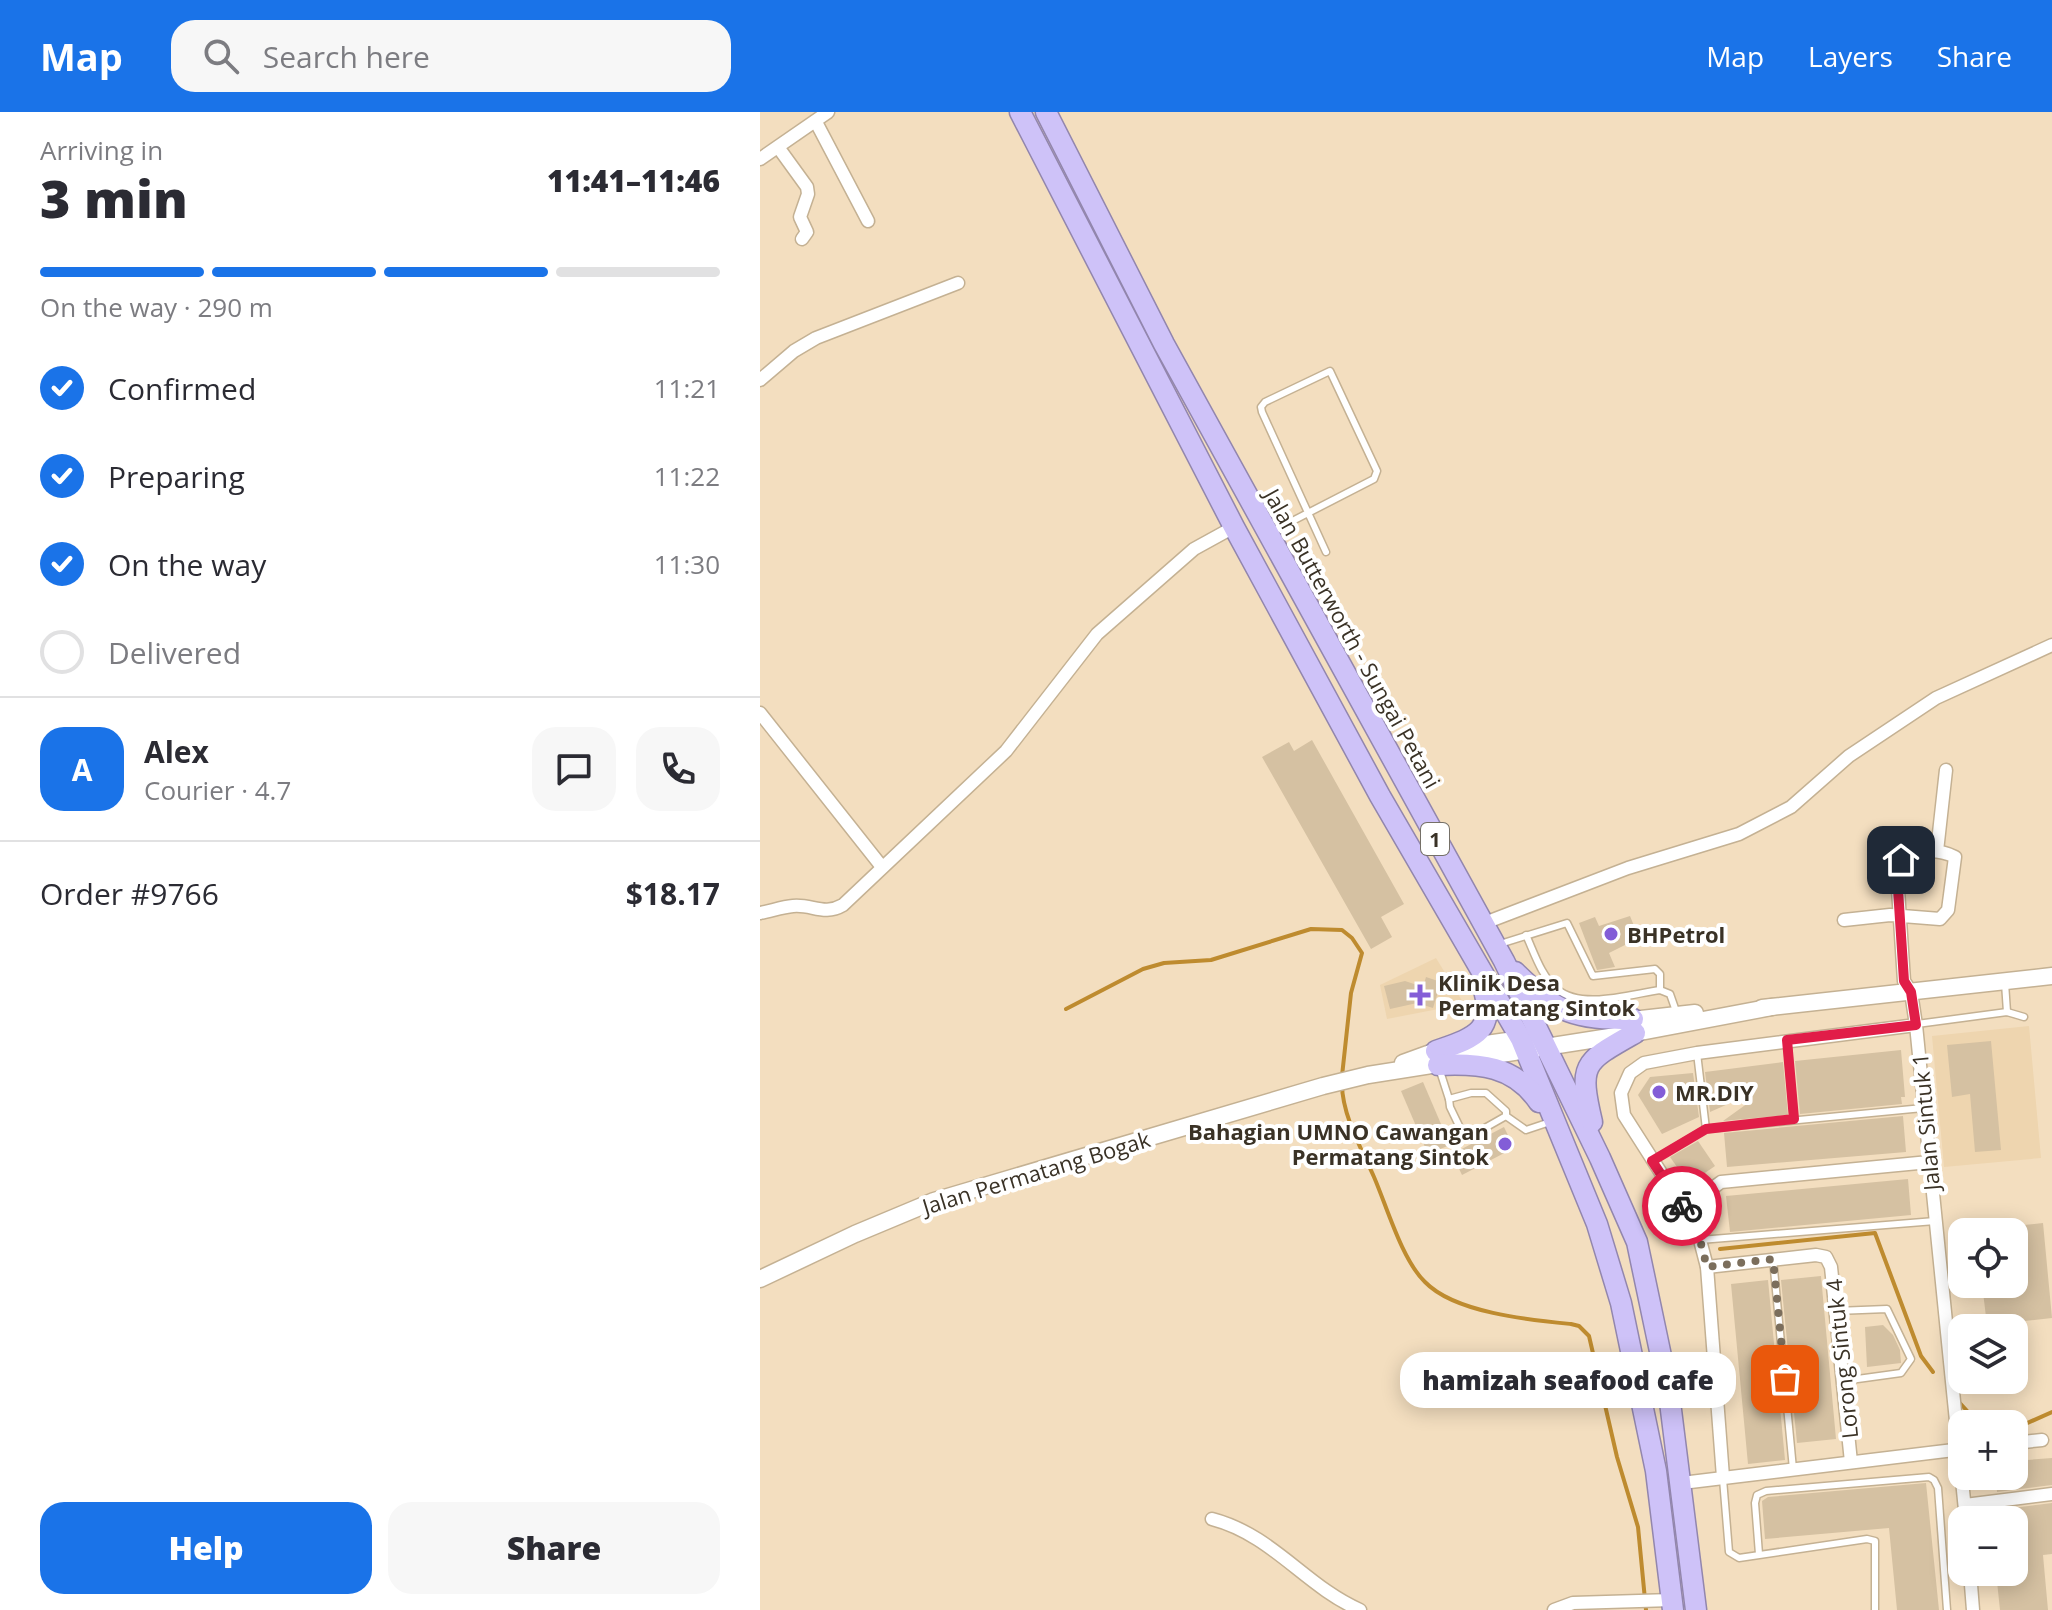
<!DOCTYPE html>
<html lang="en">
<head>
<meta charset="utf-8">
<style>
  body { margin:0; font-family:"Open Sans",sans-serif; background:#f7f7f7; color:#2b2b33; height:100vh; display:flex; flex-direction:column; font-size:30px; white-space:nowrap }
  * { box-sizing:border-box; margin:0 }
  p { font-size:26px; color:#7c7c81 }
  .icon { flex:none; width:44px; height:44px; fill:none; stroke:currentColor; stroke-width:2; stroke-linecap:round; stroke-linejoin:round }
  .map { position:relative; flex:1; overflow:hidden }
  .side { display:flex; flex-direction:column; background:#fff; width:760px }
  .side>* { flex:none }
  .tools { position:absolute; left:1188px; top:1106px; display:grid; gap:16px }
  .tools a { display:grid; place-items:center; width:80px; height:80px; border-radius:16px; background:#fff; box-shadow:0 4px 20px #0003; font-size:40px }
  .pin { position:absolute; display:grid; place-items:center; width:68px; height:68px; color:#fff; margin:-34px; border-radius:16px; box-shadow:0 4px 12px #0006 }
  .courier { position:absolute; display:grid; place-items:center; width:80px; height:80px; margin:-40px; border:6px solid #e11d48; border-radius:50%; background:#fff; color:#222; box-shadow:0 2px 10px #0007 }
  .bubble { position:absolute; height:56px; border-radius:24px; background:#fff; box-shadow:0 4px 20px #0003; font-size:26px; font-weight:800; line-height:56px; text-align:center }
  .headline em { font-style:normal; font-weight:800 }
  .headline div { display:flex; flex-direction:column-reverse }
  .headline { display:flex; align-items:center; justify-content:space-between; height:136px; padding:0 40px }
  h1 { font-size:52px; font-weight:800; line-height:60px }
  .bar { display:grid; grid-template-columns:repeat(4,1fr); gap:12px 8px; align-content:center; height:96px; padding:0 40px }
  .bar i { height:10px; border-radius:6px; background:#e1e1e2 }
  .bar .current { background:#1a73e8 }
  .bar p { grid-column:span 4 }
  .line { display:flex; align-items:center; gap:20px; padding:0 40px; border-top:2px solid #e1e1e2 }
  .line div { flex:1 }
  .round { display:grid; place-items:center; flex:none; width:84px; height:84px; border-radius:24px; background:#f7f7f7 }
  ol { padding:0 40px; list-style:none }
  li { display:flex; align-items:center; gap:24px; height:88px }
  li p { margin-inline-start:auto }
  li .icon { padding:8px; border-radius:50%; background:#1a73e8; color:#fff; stroke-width:4 }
  li:last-child { color:#7c7c81 }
  li i { width:44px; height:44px; border:4px solid #e1e1e2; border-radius:50% }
  .button { display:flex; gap:16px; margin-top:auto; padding:16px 40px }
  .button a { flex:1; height:92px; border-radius:24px; background:#1a73e8; color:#fff; font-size:32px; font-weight:800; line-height:92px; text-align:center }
  .button a+a { background:#f7f7f7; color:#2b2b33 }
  header { display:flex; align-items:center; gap:48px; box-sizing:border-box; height:112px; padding:0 40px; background:#1a73e8; color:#fff }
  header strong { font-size:38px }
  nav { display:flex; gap:44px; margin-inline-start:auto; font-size:28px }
  .search { width:560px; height:72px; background:#f7f7f7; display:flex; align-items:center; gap:20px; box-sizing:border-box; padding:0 28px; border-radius:24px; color:#7c7c81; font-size:30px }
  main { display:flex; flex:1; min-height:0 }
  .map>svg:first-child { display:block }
  .built { fill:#eed5af }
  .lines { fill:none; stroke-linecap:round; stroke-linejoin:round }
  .stream { stroke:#be8b2f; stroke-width:4 }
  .building { fill:#d5c1a2 }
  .service-casing { stroke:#c4b193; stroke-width:9 }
  .minor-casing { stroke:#c4b193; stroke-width:15 }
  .tertiary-casing { stroke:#c4b193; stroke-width:19 }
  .trunk-casing { stroke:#9286ad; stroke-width:23 }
  .service { stroke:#fff; stroke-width:6 }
  .minor { stroke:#fff; stroke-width:12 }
  .tertiary { stroke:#fff; stroke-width:16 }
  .trunk { stroke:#cec2f8; stroke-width:20 }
  .done { stroke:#7b6e5c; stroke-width:8; stroke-dasharray:0 14.4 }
  .route { stroke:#e11d48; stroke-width:10 }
  .poi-dot { fill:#835dd7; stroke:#fff; stroke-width:3 }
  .labels { text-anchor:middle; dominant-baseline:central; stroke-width:8; stroke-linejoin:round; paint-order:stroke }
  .shield { fill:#fff; stroke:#757067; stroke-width:2 }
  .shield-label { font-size:20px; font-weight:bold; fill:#3a3226 }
  .street-label { font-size:22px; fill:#3a3226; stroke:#fff }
  .poi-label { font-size:22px; font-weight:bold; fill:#3a3226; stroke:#fff; text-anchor:start }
</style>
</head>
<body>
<header>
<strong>Map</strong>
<div class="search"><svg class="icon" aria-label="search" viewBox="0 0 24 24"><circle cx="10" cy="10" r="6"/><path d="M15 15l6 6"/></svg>Search here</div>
<nav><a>Map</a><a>Layers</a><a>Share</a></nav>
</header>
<main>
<section class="side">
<div class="headline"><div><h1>3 min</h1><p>Arriving in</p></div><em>11:41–11:46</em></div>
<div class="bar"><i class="current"></i><i class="current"></i><i class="current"></i><i></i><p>On the way · 290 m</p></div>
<ol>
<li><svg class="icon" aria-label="check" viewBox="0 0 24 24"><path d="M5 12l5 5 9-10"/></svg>Confirmed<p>11:21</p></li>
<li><svg class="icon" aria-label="check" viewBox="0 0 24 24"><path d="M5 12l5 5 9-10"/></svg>Preparing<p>11:22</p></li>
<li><svg class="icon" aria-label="check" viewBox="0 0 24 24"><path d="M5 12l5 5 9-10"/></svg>On the way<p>11:30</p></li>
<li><i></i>Delivered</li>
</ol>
<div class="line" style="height:144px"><b class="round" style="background:#1a73e8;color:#fff">A</b><div><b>Alex</b><p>Courier · 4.7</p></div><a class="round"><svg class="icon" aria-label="chat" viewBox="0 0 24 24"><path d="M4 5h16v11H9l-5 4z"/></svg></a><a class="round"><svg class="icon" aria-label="phone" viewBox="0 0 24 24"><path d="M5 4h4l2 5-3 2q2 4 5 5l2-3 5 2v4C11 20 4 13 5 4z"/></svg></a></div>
<div class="line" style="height:104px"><div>Order #9766</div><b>$18.17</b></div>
<div class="button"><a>Help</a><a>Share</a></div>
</section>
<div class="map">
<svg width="1292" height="1498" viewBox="0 0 1292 1498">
  <rect width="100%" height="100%" fill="#f3debf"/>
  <g class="built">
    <path d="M676 846 704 892 627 907 620 873Z"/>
    <path d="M1269 914 1281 1046 1184 1055 1172 924Z"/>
  </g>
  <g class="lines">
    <g class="stream">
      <path d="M306 897 383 857 404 851 451 848 551 817 582 818 592 826 602 841 591 881 582 964"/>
      <path d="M582 972C582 1003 602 1038 614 1065 627 1095 642 1148 665 1170 695 1201 770 1208 811 1212L819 1214 829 1224 857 1345 878 1415 886 1498"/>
      <path d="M960 1137 1115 1121 1161 1244 1173 1260"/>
      <path d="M1198 1289 1219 1312"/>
      <path d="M1254 1317 1292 1300"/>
    </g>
  </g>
  <g class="building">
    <path d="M552 628 644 792 621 805 632 825 611 837 502 645 529 630 534 639Z"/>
    <path d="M870 804 879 826 849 841 855 855 837 858 819 811 835 805 839 814Z"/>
    <path d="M666 865 681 870 673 896 657 891 630 897 624 874 645 869 663 875Z"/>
    <path d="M1231 929 1241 1038 1215 1040 1210 982 1192 985 1187 933Z"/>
    <path d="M1141 938 1145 985H1141L1142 992 1040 1002 1035 949Z"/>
    <path d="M1023 950 1028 1003 963 1009 988 991 984 985 950 1000 945 960Z"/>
    <path d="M933 961 939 1005 902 1022 878 983 890 965Z"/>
    <path d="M663 970 690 1033 668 1042 641 979Z"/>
    <path d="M1143 1004 1146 1040 967 1055 964 1021Z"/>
    <path d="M744 1015 754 1036 702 1063 692 1042Z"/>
    <path d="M938 1029 955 1054 929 1072 910 1045Z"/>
    <path d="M1148 1067 1151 1103 970 1120 966 1084Z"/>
    <path d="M1283 1111 1292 1206 1227 1213 1222 1172H1254V1114Z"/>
    <path d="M1061 1164 1076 1327 1037 1331 1021 1168Z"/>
    <path d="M1008 1168 1025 1348 988 1352 971 1172Z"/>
    <path d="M1123 1213 1133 1223 1140 1238 1141 1251 1107 1255 1105 1215Z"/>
    <path d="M1292 1346V1373L1237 1380 1236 1364H1254V1349Z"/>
    <path d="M1166 1371 1179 1498H1137L1129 1416 1005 1427 1002 1389 1008 1385Z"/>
    <path d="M1292 1391V1442L1283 1443 1288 1498H1240L1236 1460H1254V1408H1231L1230 1399Z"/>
  </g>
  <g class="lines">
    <defs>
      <g id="service">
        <path d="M511 420 614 367 617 359 570 259 505 290 501 295 502 300 566 440"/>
        <path d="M766 823C774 840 781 864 797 877 821 898 871 882 900 878L910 882 917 902"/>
        <path d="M740 832 807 811 833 864 895 857 900 862V878"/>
        <path d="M1245 871 1247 900"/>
        <path d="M1157 912 1247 900 1264 905"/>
        <path d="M1027 928 1034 1007"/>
        <path d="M937 941 946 1017"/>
        <path d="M679 956 689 987"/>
        <path d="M746 1004V999L726 981H711L689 987 690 995 704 1024 709 1025 746 1004 766 1018 790 1010"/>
        <path d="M892 1049 946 1017 1163 996"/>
        <path d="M940 1128 1175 1109"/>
        <path d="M1013 1147 1033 1357"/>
        <path d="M1076 1199 1127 1197 1151 1247 1141 1261 1083 1269"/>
        <path d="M963 1367 969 1440 979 1446 1107 1427 1115 1429V1498"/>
        <path d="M999 1442 995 1391 997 1383 1006 1379 1169 1365 1174 1368 1178 1376 1187 1498"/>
      </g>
      <g id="minor">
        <path d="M56 10 108 109"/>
        <path d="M18 35 47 75 48 82 40 105 47 120 42 127"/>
        <path d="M0 47 68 0"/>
        <path d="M0 268 34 239 56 226 198 171"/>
        <path d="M0 601 122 755"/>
        <path d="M1177 739 1186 658"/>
        <path d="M0 801C11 799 22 795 33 794 52 792 64 804 83 793L246 639 337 522 434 437 474 415"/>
        <path d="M1084 808 1130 803 1180 807 1188 798 1195 745C1179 737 1156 737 1141 748L1137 762 1144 869 1151 880 1156 913 1206 1408"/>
        <path d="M722 812 868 756 979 722 1031 695 1089 644 1176 586 1292 533"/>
        <path d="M924 1097 961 1070 1169 1050"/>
        <path d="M947 1155 1056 1143 1066 1145 1071 1155 1091 1350"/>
        <path d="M1254 1331 1282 1328"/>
        <path d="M963 1365 947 1155 940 1128 924 1097 864 1003 861 981 870 961 884 951 937 941 1156 913"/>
        <path d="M922 1371 1202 1337"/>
        <path d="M1205 1393 1292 1382"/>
        <path d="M452 1407C513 1423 545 1474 600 1498"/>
        <path d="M1210 1460 1213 1498"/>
        <path d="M794 1498 813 1491 912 1488"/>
      </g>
      <g id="tertiary">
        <path d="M1002 896 1292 864"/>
        <path d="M863 909 935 901"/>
        <path d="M643 951 676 939 769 926"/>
        <path d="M0 1167 95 1122 174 1089 563 974 608 963 875 921 1012 895"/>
      </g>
      <g id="trunk">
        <path d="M260 0 474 415 620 684 761 927 837 1112 861 1191 896 1359 913 1498"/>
        <path d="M286 0 404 232 744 849 840 1046 877 1130 909 1282 936 1498"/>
        <path d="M755 860C798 902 814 907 873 907"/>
        <path d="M676 939C713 926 737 920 723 875"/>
        <path d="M678 953C719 951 754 953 779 990"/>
        <path d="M832 1010C818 951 824 950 875 921"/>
      </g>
    </defs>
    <use href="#service" class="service-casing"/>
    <use href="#minor" class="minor-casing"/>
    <use href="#tertiary" class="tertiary-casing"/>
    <use href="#trunk" class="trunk-casing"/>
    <use href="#service" class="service"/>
    <use href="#minor" class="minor"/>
    <use href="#tertiary" class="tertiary"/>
    <use href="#trunk" class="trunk"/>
  </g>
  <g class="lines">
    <path class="done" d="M922 1094 940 1128 947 1155 1013 1147 1025 1267"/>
    <path class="route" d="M922 1094 892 1049 946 1017 1034 1007 1027 928 1156 913 1151 880 1144 869 1137 762 1141 748"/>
  </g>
  <g class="poi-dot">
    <circle cx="851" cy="822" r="8"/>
    <path d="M656 871h8v8h8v8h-8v8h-8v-8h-8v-8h8z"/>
    <circle cx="899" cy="980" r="8"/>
    <circle cx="745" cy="1032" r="8"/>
  </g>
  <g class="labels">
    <rect class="shield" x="661" y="711" width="28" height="32" rx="6"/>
    <g class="shield-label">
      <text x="675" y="727">1</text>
    </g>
    <g class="street-label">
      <text transform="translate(593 526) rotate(61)">Jalan Butterworth - Sungai Petani</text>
      <text transform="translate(1165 1010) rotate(-95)">Jalan Sintuk 1</text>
      <text transform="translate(276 1060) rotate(-17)">Jalan Permatang Bogak</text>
      <text transform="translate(1081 1247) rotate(-96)">Lorong Sintuk 4</text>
    </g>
    <g class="poi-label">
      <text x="867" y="822">BHPetrol</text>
      <text x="678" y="870">Klinik Desa<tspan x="678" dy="25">Permatang Sintok</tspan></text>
      <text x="915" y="980">MR.DIY</text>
      <text x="729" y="1019" text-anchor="end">Bahagian UMNO Cawangan<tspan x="729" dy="25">Permatang Sintok</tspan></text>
    </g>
  </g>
</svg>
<div class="tools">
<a><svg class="icon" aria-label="locate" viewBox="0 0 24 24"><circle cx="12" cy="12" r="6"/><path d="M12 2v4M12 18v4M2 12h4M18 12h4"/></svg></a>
<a><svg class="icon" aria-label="layers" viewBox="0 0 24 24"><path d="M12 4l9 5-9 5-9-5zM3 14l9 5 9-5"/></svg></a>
<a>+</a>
<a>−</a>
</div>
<div class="pin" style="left:1025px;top:1267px;background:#ea580c"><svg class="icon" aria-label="bag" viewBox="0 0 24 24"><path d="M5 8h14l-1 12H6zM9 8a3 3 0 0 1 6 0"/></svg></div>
<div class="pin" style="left:1141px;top:748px;background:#1f2937"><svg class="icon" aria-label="home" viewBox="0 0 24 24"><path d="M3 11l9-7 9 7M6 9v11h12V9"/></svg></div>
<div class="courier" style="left:922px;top:1094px"><svg class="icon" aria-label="bike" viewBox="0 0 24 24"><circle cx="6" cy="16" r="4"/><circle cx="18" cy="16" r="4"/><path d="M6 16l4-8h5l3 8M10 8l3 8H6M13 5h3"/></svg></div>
<div class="bubble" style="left:640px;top:1240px;width:336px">hamizah seafood cafe</div>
</div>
</main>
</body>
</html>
